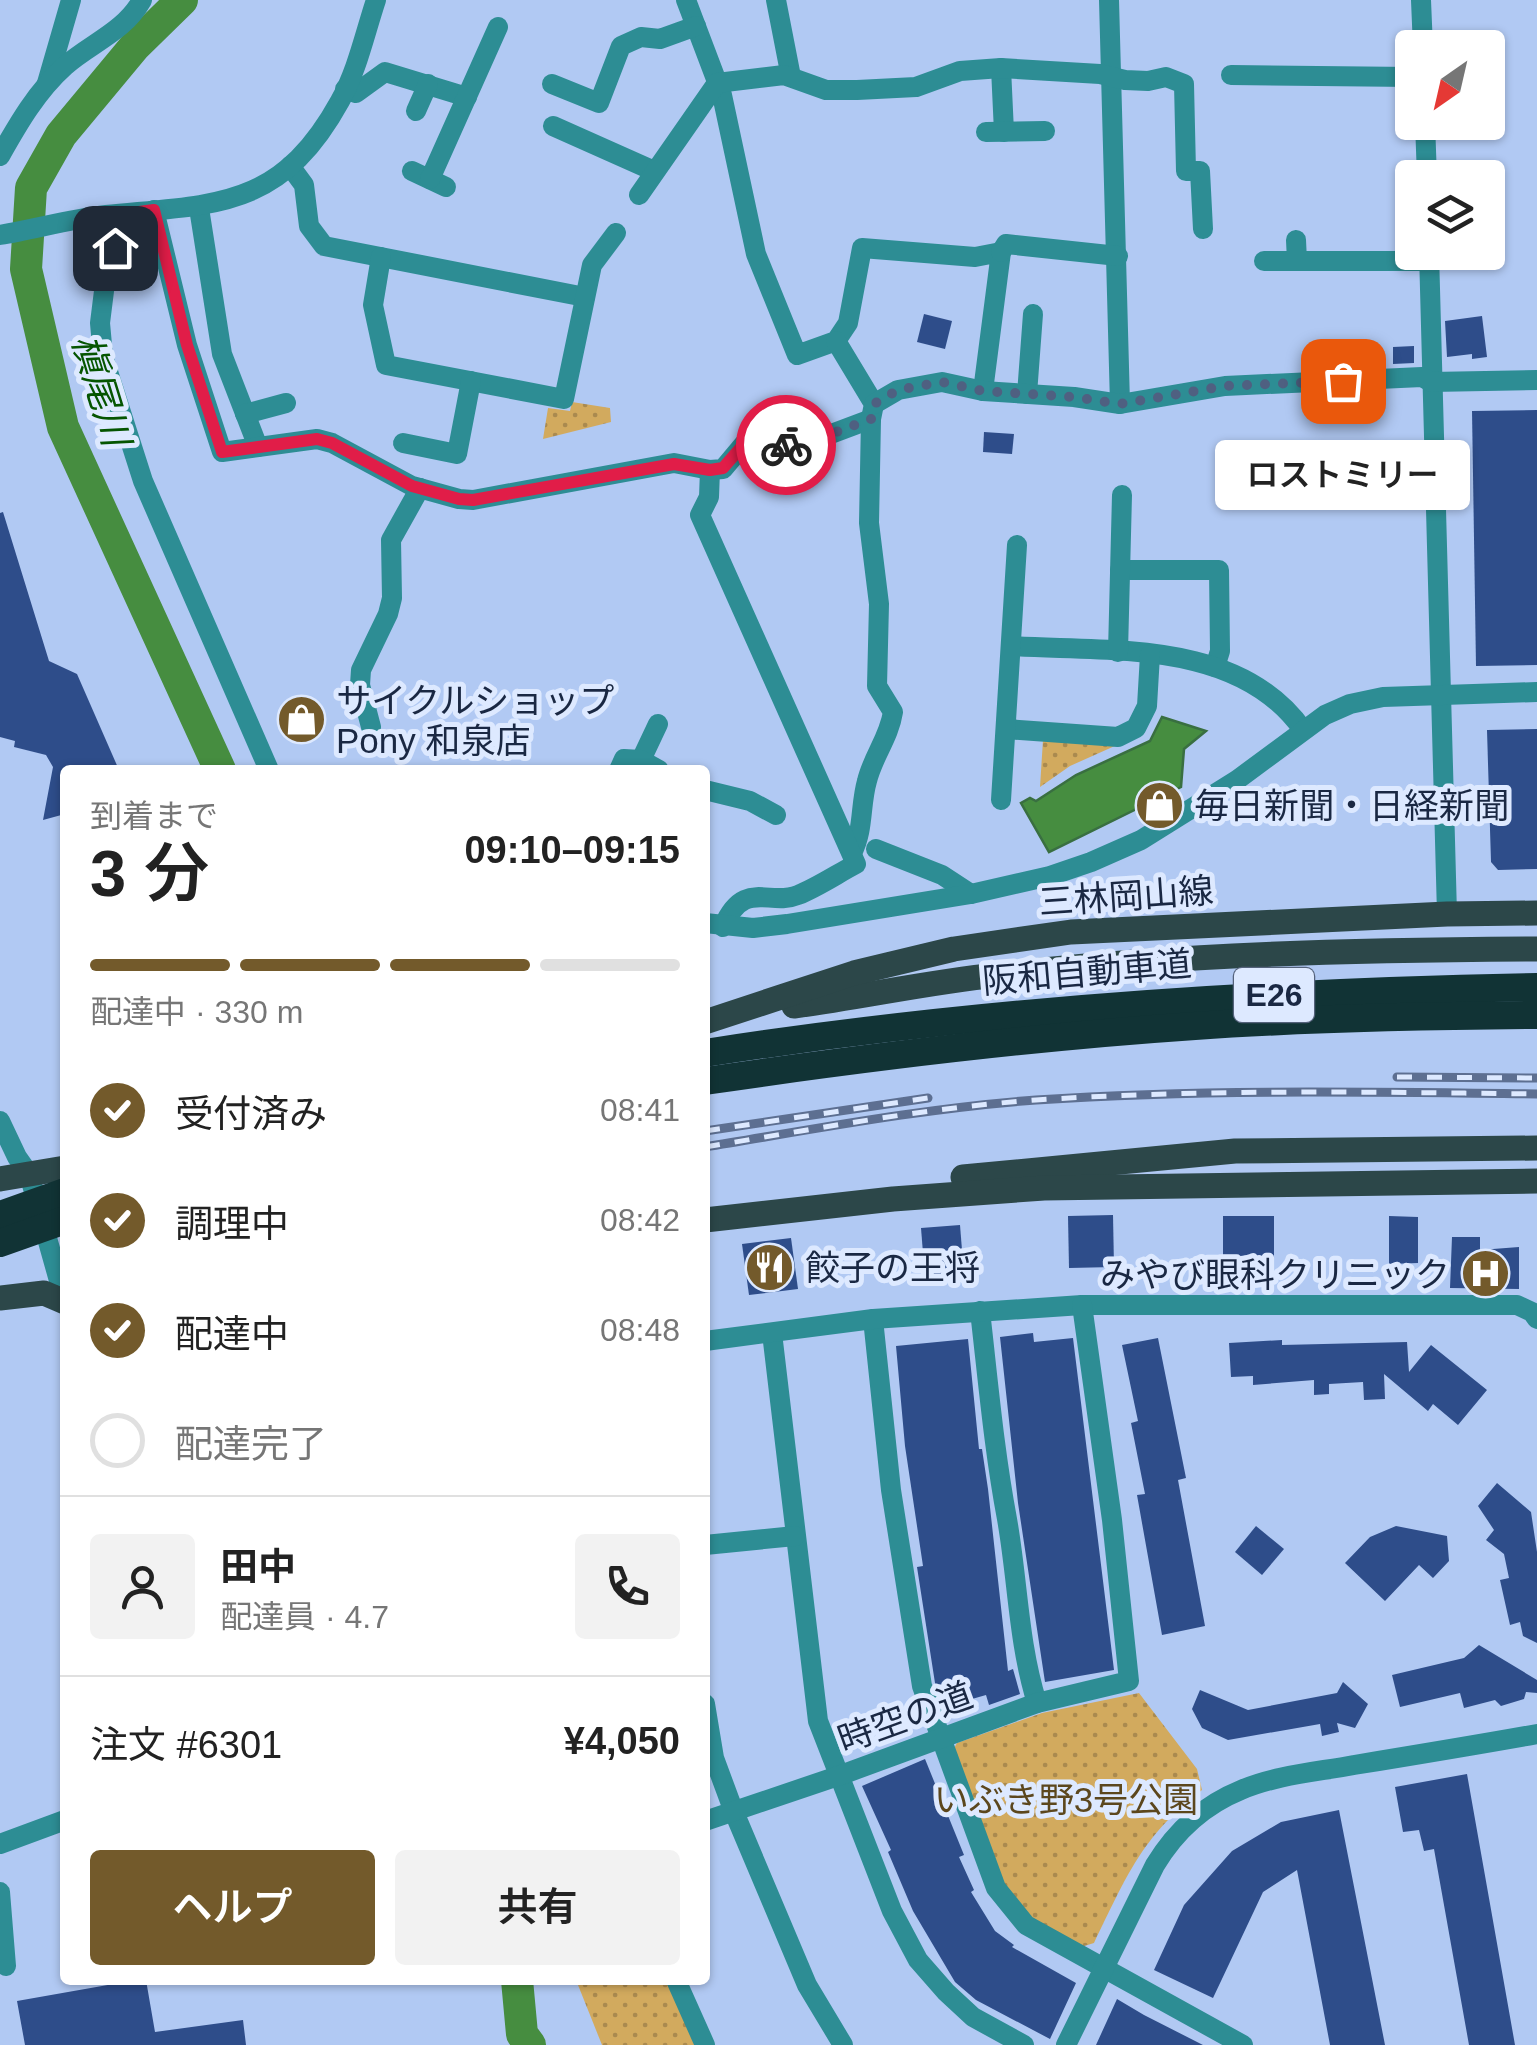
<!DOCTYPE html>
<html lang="ja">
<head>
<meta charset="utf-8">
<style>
  body { margin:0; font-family:Helvetica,"Noto Sans JP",sans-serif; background:#f2f2f2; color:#222; height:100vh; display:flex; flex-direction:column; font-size:38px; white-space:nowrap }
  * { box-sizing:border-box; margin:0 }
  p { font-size:32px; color:#767676 }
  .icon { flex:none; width:55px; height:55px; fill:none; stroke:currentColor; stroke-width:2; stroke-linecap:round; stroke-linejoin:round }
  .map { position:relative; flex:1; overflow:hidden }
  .side { position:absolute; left:60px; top:765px; width:650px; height:1220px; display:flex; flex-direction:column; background:#fff; border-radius:10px; box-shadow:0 2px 8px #0004 }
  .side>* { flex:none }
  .needle { width:65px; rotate:214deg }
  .fabs { position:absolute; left:1395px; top:30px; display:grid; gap:20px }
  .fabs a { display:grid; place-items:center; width:110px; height:110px; border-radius:10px; background:#fff; box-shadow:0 2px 8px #0004; font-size:50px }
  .pin { position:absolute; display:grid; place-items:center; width:85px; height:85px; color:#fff; margin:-42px; border-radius:20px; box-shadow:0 5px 15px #0006 }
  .courier { position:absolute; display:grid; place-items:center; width:100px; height:100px; margin:-50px; border:8px solid #e11d48; border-radius:50%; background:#fff; color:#222; box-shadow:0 2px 12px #0007 }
  .bubble { position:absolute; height:70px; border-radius:10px; background:#fff; box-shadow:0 2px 8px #0004; font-size:32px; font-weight:600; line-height:70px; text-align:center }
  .overview em { font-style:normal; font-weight:600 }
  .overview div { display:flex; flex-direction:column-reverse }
  .overview { display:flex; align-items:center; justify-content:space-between; height:170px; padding:0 30px }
  h1 { font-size:65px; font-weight:600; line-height:75px }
  .bar { display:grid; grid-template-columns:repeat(4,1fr); gap:15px 10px; align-content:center; height:120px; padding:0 30px }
  .bar i { height:12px; border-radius:8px; background:#e0e0e0 }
  .bar .selected { background:#735a2b }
  .bar p { grid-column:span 4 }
  .line { display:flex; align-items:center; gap:25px; padding:0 30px; border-top:2px solid #e0e0e0 }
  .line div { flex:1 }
  .round { display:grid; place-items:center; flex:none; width:105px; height:105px; border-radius:10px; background:#f2f2f2 }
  ol { padding:0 30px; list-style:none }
  li { display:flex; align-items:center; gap:30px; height:110px }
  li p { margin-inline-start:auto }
  li .icon { padding:10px; border-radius:50%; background:#735a2b; color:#fff; stroke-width:4 }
  li:last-child { color:#767676 }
  li i { width:55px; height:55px; border:5px solid #e0e0e0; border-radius:50% }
  .button { display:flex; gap:20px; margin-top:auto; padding:20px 30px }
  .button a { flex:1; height:115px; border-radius:10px; background:#735a2b; color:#fff; font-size:40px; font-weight:600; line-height:115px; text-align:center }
  .button a+a { background:#f2f2f2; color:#222 }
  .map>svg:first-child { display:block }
  .grass { fill:url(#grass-dots) }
  .water { fill:#468d40; stroke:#396f41; stroke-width:2.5 }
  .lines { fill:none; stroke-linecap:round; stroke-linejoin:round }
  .river { stroke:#468d40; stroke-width:32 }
  .building { fill:#2e4d8a }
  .minor { stroke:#2d8d94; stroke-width:20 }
  .major { stroke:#2c4749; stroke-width:25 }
  .highway { stroke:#113335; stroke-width:28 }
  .rail-casing { stroke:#5d6f91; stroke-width:9 }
  .rail { stroke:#dde9ff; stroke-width:5; stroke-dasharray:15; stroke-linecap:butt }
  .highway-bridge { stroke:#113335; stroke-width:28 }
  .done { stroke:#4f6081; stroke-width:10; stroke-dasharray:0 18 }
  .route { stroke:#e11d48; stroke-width:12 }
  .labels { text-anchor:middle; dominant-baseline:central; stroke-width:10; stroke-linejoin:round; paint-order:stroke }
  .shield { fill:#dde9ff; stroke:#54627b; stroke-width:2.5 }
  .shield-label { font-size:32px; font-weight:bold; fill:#1a2843 }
  .poi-label { font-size:35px; fill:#1a2843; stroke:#dde9ff; text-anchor:start }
  .street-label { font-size:35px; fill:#1a2843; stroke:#dde9ff }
  .park-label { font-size:35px; fill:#5c471d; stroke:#dde9ff }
  .water-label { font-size:38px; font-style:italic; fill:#055501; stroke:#dde9ff }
</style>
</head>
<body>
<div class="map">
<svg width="1537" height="2045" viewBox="0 0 1537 2045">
  <defs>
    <pattern id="grass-dots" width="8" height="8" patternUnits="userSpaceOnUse" patternTransform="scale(2.5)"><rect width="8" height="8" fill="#d2aa5e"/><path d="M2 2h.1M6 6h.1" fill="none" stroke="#aa8a4f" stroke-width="1.8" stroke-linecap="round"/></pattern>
  </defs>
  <rect width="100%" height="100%" fill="#b1c9f3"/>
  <g class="grass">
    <path d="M572 402 610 408 611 422 543 439 548 408 570 411Z"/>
    <path d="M1043 740 1117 745 1070 766 1040 787Z"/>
    <path d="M1139 1693 1197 1769 1202 1790C1141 1837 1127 1876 1094 1943L1081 1947 1028 1916 1004 1884 952 1752 957 1743 1042 1713Z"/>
    <path d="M576 1980H669L698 2045H602Z"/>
  </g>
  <path class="water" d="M1162 717 1206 731 1184 749 1181 787 1049 852 1021 803 1030 798 1036 801 1076 775 1150 741Z"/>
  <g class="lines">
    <g class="river">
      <path d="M182 0 135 46 61 135 31 188 26 269 63 427 220 770"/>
      <path d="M517 1980 522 2034 530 2045"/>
    </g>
  </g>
  <g class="building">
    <path d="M924 314 952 321 945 349 917 342Z"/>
    <path d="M1482 316 1487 357 1472 359V354L1447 357 1445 321Z"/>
    <path d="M1414 346V363L1393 364V347Z"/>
    <path d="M1537 410V665L1476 666 1472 411Z"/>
    <path d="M984 432 1014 434 1012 454 983 452Z"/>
    <path d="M3 512 49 661 77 674 119 770H65V814L43 820 53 767 46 755 14 747 15 741 0 737V513Z"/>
    <path d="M1537 729V869L1498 870 1491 862 1487 730Z"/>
    <path d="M1113 1215 1114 1267 1069 1268 1068 1216Z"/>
    <rect x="1223" y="1216" width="51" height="50"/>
    <path d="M1389 1216 1418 1217V1263L1389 1264Z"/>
    <path d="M960 1225 964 1275 925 1278 921 1228Z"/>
    <path d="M1452 1237H1480V1250L1519 1247V1289L1450 1288Z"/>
    <path d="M791 1238 798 1289 749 1295 742 1244Z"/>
    <path d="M1033 1333 1034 1342 1073 1338 1114 1670 1045 1682 1018 1503 1000 1337Z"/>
    <path d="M1158 1338 1186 1478 1178 1480 1205 1626 1162 1635 1137 1495 1145 1494 1131 1423 1138 1421 1122 1345Z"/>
    <path d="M968 1339 979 1449H982L988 1489 1008 1671 1013 1669 1020 1694 989 1705 986 1695 944 1707 935 1683 917 1567 923 1566 905 1446 896 1346Z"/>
    <path d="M1282 1340V1345L1407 1342 1409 1372 1431 1345 1487 1390 1458 1425 1433 1404 1428 1411 1384 1374 1385 1399 1364 1400 1363 1382 1329 1384V1394L1314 1395V1380L1253 1385V1376L1231 1377 1229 1343Z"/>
    <path d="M1497 1483 1531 1512 1537 1552V1643L1523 1636 1520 1622 1510 1625 1500 1580 1509 1578 1504 1554 1486 1540 1494 1530 1478 1506Z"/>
    <path d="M1256 1526 1284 1549 1262 1575 1235 1552Z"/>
    <path d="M1396 1526 1447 1536 1449 1561 1433 1578 1419 1565 1385 1601 1345 1563 1370 1537Z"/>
    <path d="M1479 1645 1537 1680V1693L1526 1692 1524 1699 1501 1706 1495 1700 1464 1708 1460 1693 1400 1707 1392 1675 1464 1658Z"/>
    <path d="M1343 1682 1368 1704 1355 1728 1337 1723 1339 1732 1322 1736 1320 1724 1228 1740 1202 1728 1192 1709 1200 1690 1248 1710 1337 1693Z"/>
    <path d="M925 1759 964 1855 959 1857 974 1890 971 1892 995 1931 1014 1945 1012 1947 1076 1983 1050 2039 976 2000 955 1982 913 1911 888 1852 891 1850 862 1786Z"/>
    <path d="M1467 1774 1515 2045H1469L1434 1849 1424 1851 1419 1830 1403 1832 1395 1787Z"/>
    <path d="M1339 1810 1385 2045H1330L1297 1870 1263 1892 1213 1998 1154 1970 1184 1905 1232 1851 1281 1822Z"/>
    <path d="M136 1980H146L155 2032 243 2020 246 2045H25L17 2001Z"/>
    <path d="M1117 1999 1144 2015 1203 2045H1096Z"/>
  </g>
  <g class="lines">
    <g class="minor">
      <path d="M686 0 722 95 756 254 797 355 836 341 848 323 862 248 975 257 1001 252 983 391"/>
      <path d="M776 0 791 77"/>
      <path d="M1109 0 1120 404"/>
      <path d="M1421 0 1423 48"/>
      <path d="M1001 68 1004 132"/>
      <path d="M1231 75 1412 77"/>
      <path d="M47 83 71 0"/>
      <path d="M552 84 599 103 621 46 641 37 660 39 696 26"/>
      <path d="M345 89 356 93 385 72 467 97"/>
      <path d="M416 111 428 84"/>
      <path d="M1425 122 1427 178"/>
      <path d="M553 126 654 171"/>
      <path d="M986 132 1045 131"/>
      <path d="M0 156C18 124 37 91 65 66 91 43 124 32 142 0"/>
      <path d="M290 166 304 185 309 226 324 246 585 297"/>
      <path d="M412 171 446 187"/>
      <path d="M430 179 498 27"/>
      <path d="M639 195 717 83 784 75 826 90H857L916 87 960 71 1001 68 1100 74 1125 80 1148 81 1166 77 1184 84 1186 171H1200L1203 229"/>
      <path d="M199 208 222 354 258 447"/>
      <path d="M154 210 187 345 222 452 317 439 332 443 412 486 459 499 473 500 674 463 710 470 723 469 744 444 799 446 871 419"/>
      <path d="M125 214 105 283 100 323 103 356 143 481 269 770"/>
      <path d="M0 235C35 229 71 219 106 215 215 204 280 210 340 101 357 71 365 33 376 0"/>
      <path d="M1296 240 1297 261"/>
      <path d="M1001 252 1006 244 1118 256"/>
      <path d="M1429 252 1447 914"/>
      <path d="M381 257 373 305 386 365 564 399 592 265 616 233"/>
      <path d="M1264 261H1429"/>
      <path d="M836 341 874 404 871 419 869 523 879 604 877 686 893 712C889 738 873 756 867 781 860 805 864 830 852 853"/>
      <path d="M1027 394 1033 314"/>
      <path d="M874 404 898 390 942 382 983 391 1074 397 1120 404 1225 386 1422 377 1431 382 1537 380"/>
      <path d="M245 414 286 403"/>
      <path d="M403 443 457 454 471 381"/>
      <path d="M710 470 709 497 700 515 856 864C837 874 818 887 798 895 769 907 744 878 723 927"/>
      <path d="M1120 570H1219L1220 651 1215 667"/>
      <path d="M1011 646C1110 652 1239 639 1303 730"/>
      <path d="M1118 652 1122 495"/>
      <path d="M371 727 360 685 361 670 388 614 392 598 391 540 420 488"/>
      <path d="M1006 729 1118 737 1136 728 1147 706 1150 655"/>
      <path d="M641 760 658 724"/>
      <path d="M619 770 624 759 641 760 659 770"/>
      <path d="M705 790 750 801 776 815"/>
      <path d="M1001 800 1017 545"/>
      <path d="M876 849 942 875 971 894"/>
      <path d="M705 923 753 928 787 924 971 894 1050 876 1091 862 1141 840 1237 780 1325 715 1350 704 1383 697 1537 692"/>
      <path d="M0 1121 17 1157 29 1174 65 1302"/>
      <path d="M980 1311C988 1380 994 1450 1007 1519 1018 1581 1018 1642 1037 1703"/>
      <path d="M873 1319 891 1490 922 1686 996 1888 1026 1925 1243 2045"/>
      <path d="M772 1333 818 1721 892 1911 918 1960 946 1992 973 2017 1024 2045"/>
      <path d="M705 1341 873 1319 1082 1305H1517L1532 1312 1537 1319"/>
      <path d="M705 1545 795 1536"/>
      <path d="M705 1704 714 1758 734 1812 807 1985 843 2045"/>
      <path d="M705 1821 841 1775 1037 1703 1129 1681 1112 1520 1082 1305"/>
      <path d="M0 1844 65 1820"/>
      <path d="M0 1892 6 1966"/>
      <path d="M676 1980 705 2045"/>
      <path d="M1066 2045 1155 1865C1175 1832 1204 1805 1241 1790 1276 1775 1317 1772 1354 1765 1415 1755 1476 1745 1537 1734"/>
    </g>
    <g class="major">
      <path d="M794 1006C862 997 929 982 997 975 1176 954 1357 950 1537 949"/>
      <path d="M705 1022 854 973 954 949 1071 932 1447 914 1537 913"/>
      <path d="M963 1177 1235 1151 1537 1148"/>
      <path d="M0 1179 65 1168"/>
      <path d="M705 1220 893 1199 1044 1188 1537 1181"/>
      <path d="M0 1298 44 1293 65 1302"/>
    </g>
    <g class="highway">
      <path d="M705 1053C981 1010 1258 992 1537 987"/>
      <path d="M705 1081C868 1057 1031 1037 1195 1026 1309 1018 1423 1016 1537 1015"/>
    </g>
    <defs>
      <g id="rail">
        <path d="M1397 1077 1537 1078"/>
        <path d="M705 1131 928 1098"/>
        <path d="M705 1147C815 1129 925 1108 1036 1100 1203 1089 1370 1092 1537 1094"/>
        <path d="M0 1238 65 1227"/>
      </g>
    </defs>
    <use href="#rail" class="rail-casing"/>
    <use href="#rail" class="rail"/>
    <g class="highway-bridge">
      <path d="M0 1215 65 1192"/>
      <path d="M0 1243 65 1220"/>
    </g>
  </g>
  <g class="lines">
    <path class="done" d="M786 445 799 446 871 419 874 404 898 390 942 382 983 391 1074 397 1120 404 1225 386 1343 381"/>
    <path class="route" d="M115 248 125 214 154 210 187 345 222 452 317 439 332 443 412 486 459 499 473 500 674 464 710 470 723 468 744 444 786 445"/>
  </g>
  <defs>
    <symbol id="shop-disc" viewBox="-11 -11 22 22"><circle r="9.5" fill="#735a2b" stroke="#dde9ff"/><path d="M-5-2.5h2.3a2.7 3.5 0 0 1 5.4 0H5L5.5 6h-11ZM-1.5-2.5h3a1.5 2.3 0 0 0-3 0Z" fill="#fff"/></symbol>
    <symbol id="restaurant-disc" viewBox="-11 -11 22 22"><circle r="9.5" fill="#735a2b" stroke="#dde9ff"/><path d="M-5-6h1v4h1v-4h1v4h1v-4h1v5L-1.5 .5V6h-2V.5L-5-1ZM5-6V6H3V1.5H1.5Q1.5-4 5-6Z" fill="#fff"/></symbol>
    <symbol id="hospital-disc" viewBox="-11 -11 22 22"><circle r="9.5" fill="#735a2b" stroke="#dde9ff"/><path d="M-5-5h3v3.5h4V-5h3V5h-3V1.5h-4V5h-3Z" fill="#fff"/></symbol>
  </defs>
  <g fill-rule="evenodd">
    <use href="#shop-disc" x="274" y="692" width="55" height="55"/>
    <use href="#shop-disc" x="1132" y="778" width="55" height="55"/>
    <use href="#restaurant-disc" x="742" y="1240" width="55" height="55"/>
    <use href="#hospital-disc" x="1458" y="1246" width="55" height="55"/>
  </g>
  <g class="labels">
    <rect class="shield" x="1234" y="968" width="80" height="54" rx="8"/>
    <g class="shield-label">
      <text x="1274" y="995">E26</text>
    </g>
    <g class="poi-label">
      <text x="336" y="700">サイクルショップ<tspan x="336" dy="40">Pony 和泉店</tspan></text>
      <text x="1194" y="805">毎日新聞・日経新聞</text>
      <text x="805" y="1267">餃子の王将</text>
      <text x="1450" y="1274" text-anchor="end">みやび眼科クリニック</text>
    </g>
    <g class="street-label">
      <text transform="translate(1126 896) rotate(-4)">三林岡山線</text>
      <text transform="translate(1087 972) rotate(-5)">阪和自動車道</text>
      <text transform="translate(905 1717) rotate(-20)">時空の道</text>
    </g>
    <g class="park-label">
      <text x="1066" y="1799">いぶき野3号公園</text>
    </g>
    <g class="water-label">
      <text transform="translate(101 390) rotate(73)">槇尾川</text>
    </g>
  </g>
</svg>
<div class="fabs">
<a><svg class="needle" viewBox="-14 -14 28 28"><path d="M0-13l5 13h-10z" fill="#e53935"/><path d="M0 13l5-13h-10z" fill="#767676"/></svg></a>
<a><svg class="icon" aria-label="layers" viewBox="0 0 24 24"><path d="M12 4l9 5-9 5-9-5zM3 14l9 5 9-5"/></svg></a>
</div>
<div class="pin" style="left:1343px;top:381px;background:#ea580c"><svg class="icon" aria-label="bag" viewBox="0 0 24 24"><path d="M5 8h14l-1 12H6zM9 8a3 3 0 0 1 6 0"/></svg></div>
<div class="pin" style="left:115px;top:248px;background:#1f2937"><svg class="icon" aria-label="home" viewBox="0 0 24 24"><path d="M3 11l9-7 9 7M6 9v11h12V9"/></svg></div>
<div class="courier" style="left:786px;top:445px"><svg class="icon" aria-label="bike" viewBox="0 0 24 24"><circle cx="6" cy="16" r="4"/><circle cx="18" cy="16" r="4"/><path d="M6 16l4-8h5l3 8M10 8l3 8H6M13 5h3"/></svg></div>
<div class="bubble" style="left:1215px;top:440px;width:255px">ロストミリー</div>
<section class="side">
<div class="overview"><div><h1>3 分</h1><p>到着まで</p></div><em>09:10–09:15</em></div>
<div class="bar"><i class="selected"></i><i class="selected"></i><i class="selected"></i><i></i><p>配達中 · 330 m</p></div>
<ol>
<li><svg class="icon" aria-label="check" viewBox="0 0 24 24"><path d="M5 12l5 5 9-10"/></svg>受付済み<p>08:41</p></li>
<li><svg class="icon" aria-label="check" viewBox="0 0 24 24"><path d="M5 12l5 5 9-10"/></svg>調理中<p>08:42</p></li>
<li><svg class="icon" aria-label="check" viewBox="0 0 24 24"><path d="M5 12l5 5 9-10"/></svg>配達中<p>08:48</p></li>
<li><i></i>配達完了</li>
</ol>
<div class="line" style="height:180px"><a class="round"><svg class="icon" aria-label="person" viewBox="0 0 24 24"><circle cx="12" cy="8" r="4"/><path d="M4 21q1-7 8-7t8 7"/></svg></a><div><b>田中</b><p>配達員 · 4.7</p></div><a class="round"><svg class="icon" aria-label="phone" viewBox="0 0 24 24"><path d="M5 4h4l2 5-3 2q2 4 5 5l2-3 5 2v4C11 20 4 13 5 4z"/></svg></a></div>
<div class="line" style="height:130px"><div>注文 #6301</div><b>¥4,050</b></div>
<div class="button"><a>ヘルプ</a><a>共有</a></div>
</section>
</div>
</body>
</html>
